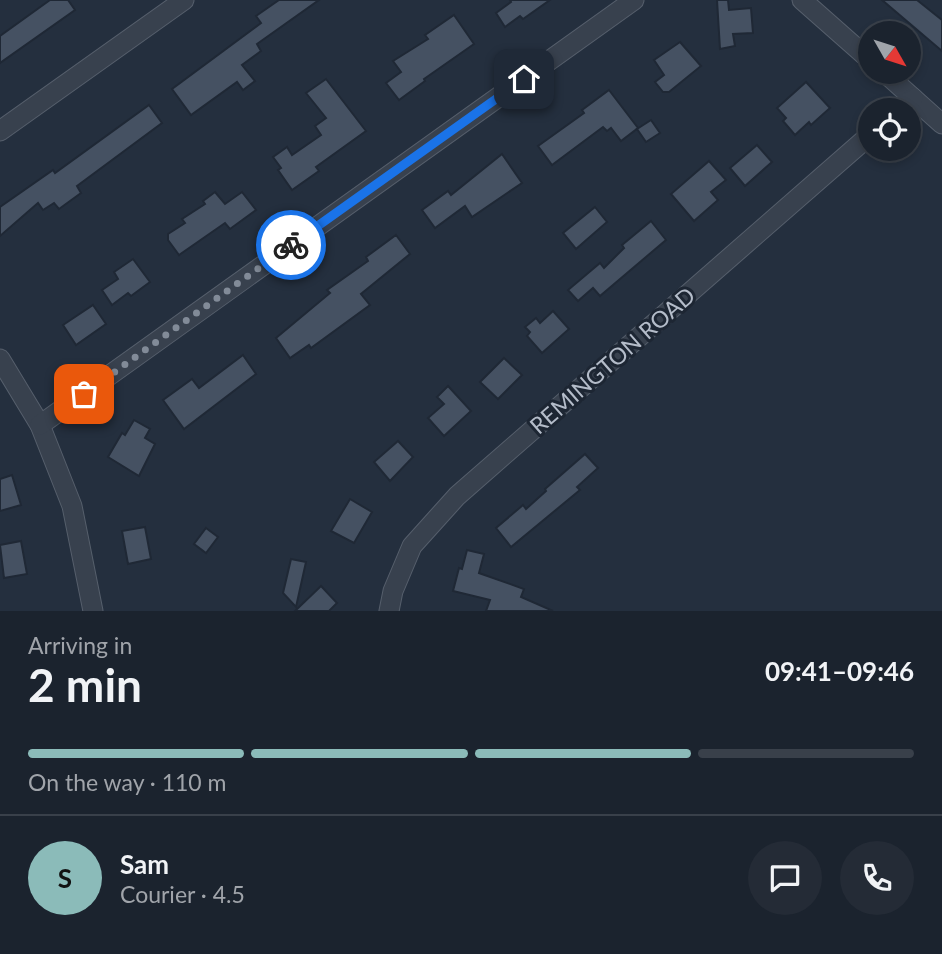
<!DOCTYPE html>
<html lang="en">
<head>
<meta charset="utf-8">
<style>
  body { margin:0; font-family:Lato,sans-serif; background:#242b36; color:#f1f3f6; height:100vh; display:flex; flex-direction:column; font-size:26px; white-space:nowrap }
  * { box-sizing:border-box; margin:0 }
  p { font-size:23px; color:#a0a4aa }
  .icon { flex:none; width:38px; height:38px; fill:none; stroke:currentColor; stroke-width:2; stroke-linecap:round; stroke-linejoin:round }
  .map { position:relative; height:611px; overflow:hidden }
  .details { display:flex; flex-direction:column; background:#1b232e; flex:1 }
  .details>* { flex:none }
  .needle { width:46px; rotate:129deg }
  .buttons { position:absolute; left:858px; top:21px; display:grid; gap:14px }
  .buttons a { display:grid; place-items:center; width:63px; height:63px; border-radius:50%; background:#1b232e; box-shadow:0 4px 10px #0003,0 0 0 2px #39404a; font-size:35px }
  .pin { position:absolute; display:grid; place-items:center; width:60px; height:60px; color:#fff; margin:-30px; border-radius:14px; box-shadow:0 4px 10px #0006 }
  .courier { position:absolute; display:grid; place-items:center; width:70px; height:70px; margin:-35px; border:5px solid #1a73e8; border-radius:50%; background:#fff; color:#222; box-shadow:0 2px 9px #0007 }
  .summary em { font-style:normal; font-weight:700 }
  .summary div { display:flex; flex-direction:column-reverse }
  .summary { display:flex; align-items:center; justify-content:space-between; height:119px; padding:0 28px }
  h1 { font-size:46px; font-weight:700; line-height:52px }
  .bar { display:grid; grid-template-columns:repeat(4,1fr); gap:10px 7px; align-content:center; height:84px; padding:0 28px }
  .bar i { height:9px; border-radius:5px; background:#39404a }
  .bar .selected { background:#8bbbb9 }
  .bar p { grid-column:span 4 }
  .line { display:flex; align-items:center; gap:18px; padding:0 28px; border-top:2px solid #39404a }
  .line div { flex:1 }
  .round { display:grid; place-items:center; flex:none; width:74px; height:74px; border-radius:37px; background:#242b36 }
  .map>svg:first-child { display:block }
  .building { fill:#455162; stroke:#1f2835; stroke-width:2 }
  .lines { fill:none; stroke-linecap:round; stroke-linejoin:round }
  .minor-casing { stroke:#565f6c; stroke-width:21 }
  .minor { stroke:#38414e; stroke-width:19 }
  .done { stroke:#828b98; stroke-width:7; stroke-dasharray:0 12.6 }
  .route { stroke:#1a73e8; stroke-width:9 }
  .labels { text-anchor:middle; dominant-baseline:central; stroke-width:6; stroke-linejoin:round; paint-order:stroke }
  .street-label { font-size:23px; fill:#b4bcc9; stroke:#1d2633 }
</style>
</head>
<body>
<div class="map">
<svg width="942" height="611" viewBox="0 0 942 611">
  <rect width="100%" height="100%" fill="#242f3e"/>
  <g class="building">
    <path d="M50 0H68L75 10 0 63V36Z"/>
    <path d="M279 0H319L257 44 261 51 242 65 255 81 243 90 237 82 191 115 172 89 261 23 256 16Z"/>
    <path d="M510 0H550L523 19 520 16 505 27 496 13 511 2Z"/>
    <path d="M717 0H728L729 10 751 8 753 33 733 34 735 46 720 49Z"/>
    <path d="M882 0H917L942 20V51Z"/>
    <path d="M454 15 474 44 424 79 425 81 399 100 386 83 401 72 393 61 428 39 425 35Z"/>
    <path d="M680 42 701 66 669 92H663L655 82 664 75 654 60Z"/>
    <path d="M326 79 366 131 316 167 319 171 292 190 278 170 281 168 273 157 287 147 292 155 321 135 315 126 326 118 306 93Z"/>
    <path d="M806 82 830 108 811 125 809 122 795 135 783 121 786 118 777 108Z"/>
    <path d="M609 90 638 128 621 141 611 128 607 131 603 127 552 165 538 146 584 113 582 110Z"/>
    <path d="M149 105 162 123 77 186 81 193 59 209 54 203 43 210 38 203 0 236V207L53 170 55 173Z"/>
    <path d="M651 120 660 133 646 142 637 129Z"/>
    <path d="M757 145 772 162 745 186 730 168Z"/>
    <path d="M502 154 522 183 472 217 465 206 435 228 422 210 448 191 451 195Z"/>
    <path d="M709 161 726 180 711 192 718 200 694 221 671 194Z"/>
    <path d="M215 192 225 204 242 192 256 210 230 229 225 223 179 255 168 240V234L185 223 182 219 205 204 203 201Z"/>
    <path d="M595 207 607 222 576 249 563 233Z"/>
    <path d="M651 221 666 240 600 296 593 288 578 301 568 290 600 263 604 268 624 248 622 245Z"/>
    <path d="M396 235 410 254 361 294 370 305 311 348 309 345 290 358 276 338 330 293 327 290 368 261 366 257Z"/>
    <path d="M133 259 150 282 131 296 128 293 112 305 102 290 118 279 114 272Z"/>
    <path d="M93 305 106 324 76 345 63 325Z"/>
    <path d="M553 311 569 329 542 353 527 336 530 332 525 327 536 318 540 323Z"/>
    <path d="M243 355 256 374 184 429 163 400 192 379 199 388Z"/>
    <path d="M504 358 522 375 498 399 480 382Z"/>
    <path d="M448 386 471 411 444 436 428 418 444 404 437 397Z"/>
    <path d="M134 420 150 429 145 438 155 444 139 476 108 457 122 433 125 435Z"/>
    <path d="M398 441 413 457 390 481 374 462Z"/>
    <path d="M585 454 598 468 577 487 580 490 511 547 496 528 523 505 526 509 546 491 545 489Z"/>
    <path d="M12 475 21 505 0 511V479Z"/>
    <path d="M350 499 372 512 354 543 331 531Z"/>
    <path d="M145 527 151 559 128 564 122 531Z"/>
    <path d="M206 528 218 537 206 553 194 544Z"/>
    <path d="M21 541 27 574 4 578 0 545Z"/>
    <path d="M467 550 484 554 479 573 524 589 521 597 553 611H486L490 600 453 591 459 568 462 569Z"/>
    <path d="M291 559 306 562 296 607 283 593Z"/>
    <path d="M321 586 337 603 329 611H295Z"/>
  </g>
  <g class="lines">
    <defs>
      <g id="minor">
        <path d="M802 0 870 60"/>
        <path d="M884 72 942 124"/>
        <path d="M898 110 913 98"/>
        <path d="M0 131 184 0"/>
        <path d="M0 359 40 425 72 506 93 611"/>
        <path d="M40 425 634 0"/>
        <path d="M389 611 393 591 412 546 457 496 870 135"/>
      </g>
    </defs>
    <use href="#minor" class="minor-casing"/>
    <use href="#minor" class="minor"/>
  </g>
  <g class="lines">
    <path class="done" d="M84 394 291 245"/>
    <path class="route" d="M291 245 524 79"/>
  </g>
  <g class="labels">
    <g class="street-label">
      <text transform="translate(612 360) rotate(-41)">REMINGTON ROAD</text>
    </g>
  </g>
</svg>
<div class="buttons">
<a><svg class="needle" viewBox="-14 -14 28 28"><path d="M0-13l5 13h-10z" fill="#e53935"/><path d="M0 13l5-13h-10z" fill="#a0a4aa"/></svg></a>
<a><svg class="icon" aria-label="locate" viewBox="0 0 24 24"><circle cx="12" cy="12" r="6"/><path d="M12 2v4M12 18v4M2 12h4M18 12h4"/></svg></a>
</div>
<div class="pin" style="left:84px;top:394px;background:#ea580c"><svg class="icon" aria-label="bag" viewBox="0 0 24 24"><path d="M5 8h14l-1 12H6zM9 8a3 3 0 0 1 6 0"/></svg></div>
<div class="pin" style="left:524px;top:79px;background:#1f2937"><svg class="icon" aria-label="home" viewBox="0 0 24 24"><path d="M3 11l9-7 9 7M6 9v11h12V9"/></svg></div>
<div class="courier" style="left:291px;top:245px"><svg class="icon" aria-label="bike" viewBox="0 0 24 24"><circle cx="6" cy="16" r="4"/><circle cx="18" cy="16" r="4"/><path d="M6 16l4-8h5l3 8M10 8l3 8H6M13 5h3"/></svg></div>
</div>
<section class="details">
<div class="summary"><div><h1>2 min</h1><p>Arriving in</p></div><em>09:41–09:46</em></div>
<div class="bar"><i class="selected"></i><i class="selected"></i><i class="selected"></i><i></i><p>On the way · 110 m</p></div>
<div class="line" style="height:126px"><b class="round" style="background:#8bbbb9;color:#111">S</b><div><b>Sam</b><p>Courier · 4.5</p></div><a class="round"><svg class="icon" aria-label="chat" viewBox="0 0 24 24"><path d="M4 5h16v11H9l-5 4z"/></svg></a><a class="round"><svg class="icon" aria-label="phone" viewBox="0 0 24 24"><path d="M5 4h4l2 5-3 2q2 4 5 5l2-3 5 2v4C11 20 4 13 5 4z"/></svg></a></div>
</section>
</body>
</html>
